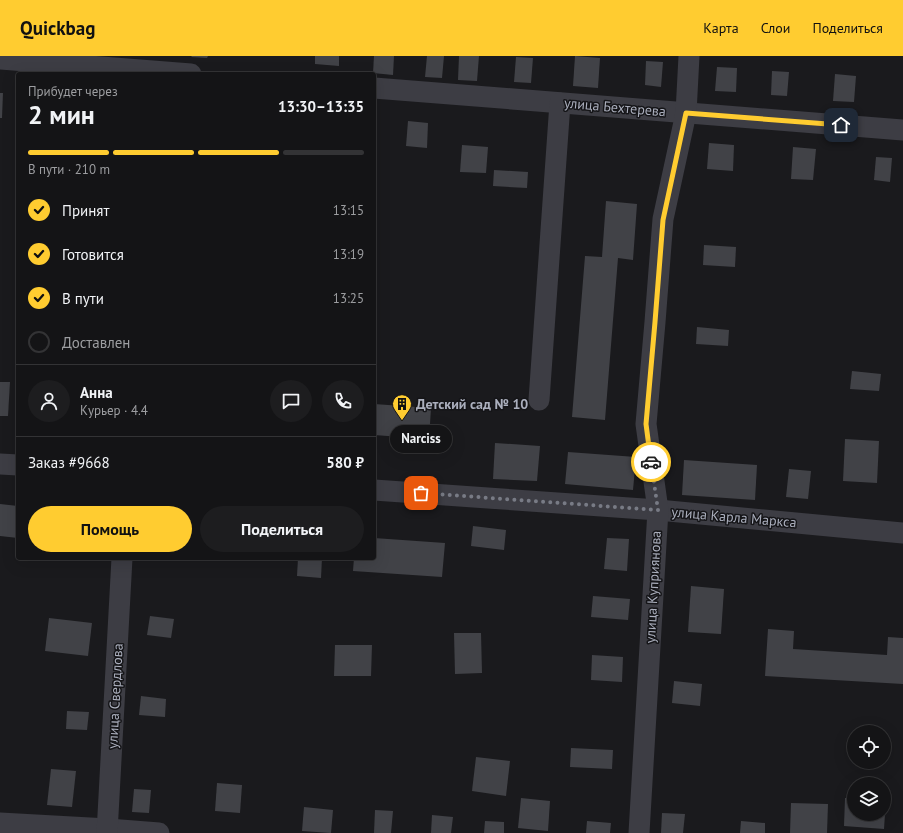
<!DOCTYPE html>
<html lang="ru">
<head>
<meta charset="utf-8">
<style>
  body { margin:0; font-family:"PT Sans",sans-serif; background:#1d1d1f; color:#f1f3f6; height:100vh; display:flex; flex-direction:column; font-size:15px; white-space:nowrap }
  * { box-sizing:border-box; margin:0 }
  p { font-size:13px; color:#9d9ea1 }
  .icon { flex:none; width:22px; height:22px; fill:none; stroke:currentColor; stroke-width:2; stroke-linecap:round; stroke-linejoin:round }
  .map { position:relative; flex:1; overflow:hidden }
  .details { position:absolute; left:16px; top:16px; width:360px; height:488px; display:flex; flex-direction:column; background:#141416; border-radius:4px; box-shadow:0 4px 16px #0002,0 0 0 1px #333335 }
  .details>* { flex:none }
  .fabs { position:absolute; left:847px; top:669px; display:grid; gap:8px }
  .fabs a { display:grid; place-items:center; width:44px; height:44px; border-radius:50%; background:#141416; box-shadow:0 4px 16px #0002,0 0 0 1px #333335; font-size:20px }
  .pin { position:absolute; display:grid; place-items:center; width:34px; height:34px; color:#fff; margin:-17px; border-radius:8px; box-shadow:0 2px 6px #0006 }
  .courier { position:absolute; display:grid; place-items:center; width:40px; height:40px; margin:-20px; border:3px solid #ffcc30; border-radius:50%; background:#fff; color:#222; box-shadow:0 1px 5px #0007 }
  .bubble { position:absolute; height:28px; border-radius:14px; background:#141416; box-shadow:0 4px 16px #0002,0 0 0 1px #333335; font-size:13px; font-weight:800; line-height:28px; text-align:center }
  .overview em { font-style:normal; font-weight:800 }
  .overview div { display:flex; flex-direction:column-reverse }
  .overview { display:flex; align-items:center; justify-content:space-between; height:68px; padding:0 12px }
  h1 { font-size:26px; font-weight:800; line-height:30px }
  .bar { display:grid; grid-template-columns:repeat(4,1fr); gap:6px 4px; align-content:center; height:48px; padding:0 12px }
  .bar i { height:5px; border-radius:3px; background:#333335 }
  .bar .current { background:#ffcc30 }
  .bar p { grid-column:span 4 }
  .line { display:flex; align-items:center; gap:10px; padding:0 12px; border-top:1px solid #333335 }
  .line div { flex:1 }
  .round { display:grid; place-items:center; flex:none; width:42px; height:42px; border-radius:21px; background:#1d1d1f }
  ol { padding:0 12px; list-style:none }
  li { display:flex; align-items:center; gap:12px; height:44px }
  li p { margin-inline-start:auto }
  li .icon { padding:4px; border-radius:50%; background:#ffcc30; color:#111; stroke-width:4 }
  li:last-child { color:#9d9ea1 }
  li i { width:22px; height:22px; border:2px solid #333335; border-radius:50% }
  .action { display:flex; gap:8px; margin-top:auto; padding:8px 12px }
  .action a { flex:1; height:46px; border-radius:24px; background:#ffcc30; color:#111; font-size:16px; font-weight:800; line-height:46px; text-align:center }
  .action a+a { background:#1d1d1f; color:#f1f3f6 }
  header { display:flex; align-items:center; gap:24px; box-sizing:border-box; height:56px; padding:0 20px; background:#ffcc30; color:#111 }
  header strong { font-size:19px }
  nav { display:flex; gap:22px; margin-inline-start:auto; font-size:14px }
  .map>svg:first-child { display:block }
  .building { fill:#414247 }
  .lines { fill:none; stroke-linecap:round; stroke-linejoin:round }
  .minor { stroke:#3d3d44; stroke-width:21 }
  .done { stroke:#787b85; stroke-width:4; stroke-dasharray:0 7.2 }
  .route { stroke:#ffcc30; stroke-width:5 }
  .labels { text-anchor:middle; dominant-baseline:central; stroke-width:3; stroke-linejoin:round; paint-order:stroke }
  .street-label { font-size:14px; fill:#abafbd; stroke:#151518 }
  .poi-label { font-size:14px; font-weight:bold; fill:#abafbd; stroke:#151518; text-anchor:start }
</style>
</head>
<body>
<header>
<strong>Quickbag</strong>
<nav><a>Карта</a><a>Слои</a><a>Поделиться</a></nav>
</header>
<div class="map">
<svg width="903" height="777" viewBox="0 0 903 777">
  <rect width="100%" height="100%" fill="#1a1a1d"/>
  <g class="building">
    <path d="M192 0H208L207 2 191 1Z"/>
    <path d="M315 0H339V10L315 8Z"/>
    <path d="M374 0H394L393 19 373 17Z"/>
    <path d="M427 0H444L442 22 425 21Z"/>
    <path d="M459 0H479L477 25 458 24Z"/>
    <path d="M575 0 600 2 598 32 573 30Z"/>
    <path d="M516 1 533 2 531 27 514 26Z"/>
    <path d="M646 5 663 6 661 31 645 29Z"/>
    <path d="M717 11 737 12 736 36 715 35Z"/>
    <path d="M772 15 789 16 787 40 771 39Z"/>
    <path d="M835 18 856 20 854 46 833 45Z"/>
    <path d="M0 37H3L2 62H0Z"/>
    <path d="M408 65 428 67 427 92 406 90Z"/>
    <path d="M709 87 734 89 733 115 707 113Z"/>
    <path d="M462 89 488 91 486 117 460 116Z"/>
    <path d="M793 91 816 93 813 124 791 123Z"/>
    <path d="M876 101 892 102 890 126 874 124Z"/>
    <path d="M494 114 528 116 527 132 493 130Z"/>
    <path d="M606 145 637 148 633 204 618 202 605 364 572 361 585 200 602 201Z"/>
    <path d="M704 189 736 191 735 211 703 209Z"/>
    <path d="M697 271 729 274 728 290 696 288Z"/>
    <path d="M852 315 881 318 879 335 850 333Z"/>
    <path d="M0 326H10L8 360H0Z"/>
    <path d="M374 348 431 352 429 383 374 379Z"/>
    <path d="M845 383 879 385 877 427 843 425Z"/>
    <path d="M495 387 540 390 537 425 493 423Z"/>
    <path d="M568 396 636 401 633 434 565 428Z"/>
    <path d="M684 404 757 409 755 444 682 439Z"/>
    <path d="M789 413 811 415 808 443 786 441Z"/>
    <path d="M0 448 18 450V482L0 480Z"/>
    <path d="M473 470 506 474 504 494 471 490Z"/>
    <path d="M374 482 445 487 442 521 353 515 354 502H374Z"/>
    <path d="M607 482 629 483 627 515 604 513Z"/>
    <path d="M298 502H322L321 522 297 520Z"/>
    <path d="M691 530 724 533 721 578 688 576Z"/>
    <path d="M593 540 630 543 628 564 591 561Z"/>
    <path d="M150 560 174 563 171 582 147 579Z"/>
    <path d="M49 562 92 567 88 600 45 595Z"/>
    <path d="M768 573 794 575 793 593 887 599 888 581 903 582V628L765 620Z"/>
    <path d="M454 577H481L482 617 455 618Z"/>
    <path d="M335 589H372L371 620H334Z"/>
    <path d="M592 599 623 601 622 626 591 624Z"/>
    <path d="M674 625 702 628 700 650 672 647Z"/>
    <path d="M141 640 166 643 165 661 139 659Z"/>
    <path d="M67 655 89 656 87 674 66 673Z"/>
    <path d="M571 692 613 694 612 713 570 711Z"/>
    <path d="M476 701 510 705 506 740 472 735Z"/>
    <path d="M51 713 76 715 72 751 47 749Z"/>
    <path d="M217 727 242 729 240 757 215 755Z"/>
    <path d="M134 733 151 734 149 757 132 756Z"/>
    <path d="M521 742 550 745 548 775 518 772Z"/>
    <path d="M845 742H854V758H885L884 773 844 770Z"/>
    <path d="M791 747 828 748 827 777H790Z"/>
    <path d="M304 751 333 754 331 777 302 775Z"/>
    <path d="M375 754 393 755 391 777H374Z"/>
    <path d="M662 757 685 758 683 777H661Z"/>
    <path d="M432 759 453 761 451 777H431Z"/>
    <path d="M485 765 504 766V777H484Z"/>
    <path d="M587 765 611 767 610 777H586Z"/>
    <path d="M741 765 765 767V777H740Z"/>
  </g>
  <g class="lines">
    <g class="minor">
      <path d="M0 3 191 18"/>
      <path d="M374 32 903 74"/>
      <path d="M539 344 560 47"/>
      <path d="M0 408 18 409"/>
      <path d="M374 434 658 454 903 477"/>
      <path d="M0 767 108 773 159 777"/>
      <path d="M107 777 122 502"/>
      <path d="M639 777 658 454 646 368 655 266 663 163 686 57 689 0"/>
    </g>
  </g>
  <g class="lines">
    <path class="done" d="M421 437 658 454 651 406"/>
    <path class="route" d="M651 406 646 368 655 266 663 164 686 57 841 69"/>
  </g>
  <defs>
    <symbol id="building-pin" viewBox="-11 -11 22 30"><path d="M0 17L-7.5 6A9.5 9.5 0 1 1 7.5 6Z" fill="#ffcc30" stroke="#151518"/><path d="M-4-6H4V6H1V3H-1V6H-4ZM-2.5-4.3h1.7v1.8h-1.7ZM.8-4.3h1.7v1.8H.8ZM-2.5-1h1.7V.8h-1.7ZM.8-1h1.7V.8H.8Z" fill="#111"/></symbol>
  </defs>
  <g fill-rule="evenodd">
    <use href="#building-pin" x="391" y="337" width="22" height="30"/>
  </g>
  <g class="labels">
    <g class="street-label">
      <text transform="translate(615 51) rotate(5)">улица Бехтерева</text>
      <text transform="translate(734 461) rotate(5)">улица Карла Маркса</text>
      <text transform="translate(653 531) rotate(-87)">улица Куприянова</text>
      <text transform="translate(115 640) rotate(-87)">улица Свердлова</text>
    </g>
    <g class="poi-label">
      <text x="416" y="348">Детский сад № 10</text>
    </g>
  </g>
</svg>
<div class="fabs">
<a><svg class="icon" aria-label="locate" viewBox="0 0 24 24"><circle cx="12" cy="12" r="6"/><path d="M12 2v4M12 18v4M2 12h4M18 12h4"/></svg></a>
<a><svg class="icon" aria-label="layers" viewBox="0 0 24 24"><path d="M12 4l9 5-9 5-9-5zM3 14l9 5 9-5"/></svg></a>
</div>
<div class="pin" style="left:421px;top:437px;background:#ea580c"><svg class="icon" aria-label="bag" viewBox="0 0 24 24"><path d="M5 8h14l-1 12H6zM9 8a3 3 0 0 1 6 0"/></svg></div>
<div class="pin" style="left:841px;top:69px;background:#1f2937"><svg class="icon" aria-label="home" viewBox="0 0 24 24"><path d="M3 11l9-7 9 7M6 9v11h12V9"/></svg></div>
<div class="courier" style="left:651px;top:406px"><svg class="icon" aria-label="car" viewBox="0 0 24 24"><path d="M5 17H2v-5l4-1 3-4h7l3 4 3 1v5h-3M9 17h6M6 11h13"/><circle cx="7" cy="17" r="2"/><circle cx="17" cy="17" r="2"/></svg></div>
<div class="bubble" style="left:390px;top:369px;width:62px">Narciss</div>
<section class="details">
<div class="overview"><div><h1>2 мин</h1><p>Прибудет через</p></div><em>13:30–13:35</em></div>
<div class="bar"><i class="current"></i><i class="current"></i><i class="current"></i><i></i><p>В пути · 210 m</p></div>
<ol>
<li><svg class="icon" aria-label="check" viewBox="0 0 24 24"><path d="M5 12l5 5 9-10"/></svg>Принят<p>13:15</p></li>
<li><svg class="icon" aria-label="check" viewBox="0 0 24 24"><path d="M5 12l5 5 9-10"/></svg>Готовится<p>13:19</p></li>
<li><svg class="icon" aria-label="check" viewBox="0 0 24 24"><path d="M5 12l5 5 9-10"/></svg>В пути<p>13:25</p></li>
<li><i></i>Доставлен</li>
</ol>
<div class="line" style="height:72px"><a class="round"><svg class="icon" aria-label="person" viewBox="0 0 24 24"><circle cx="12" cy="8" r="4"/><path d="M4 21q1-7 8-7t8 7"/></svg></a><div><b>Анна</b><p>Курьер · 4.4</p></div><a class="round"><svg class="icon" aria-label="chat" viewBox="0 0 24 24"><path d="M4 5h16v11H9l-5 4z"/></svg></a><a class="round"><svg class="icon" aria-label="phone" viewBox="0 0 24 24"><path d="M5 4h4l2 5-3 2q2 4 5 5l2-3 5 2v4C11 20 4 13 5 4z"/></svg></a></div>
<div class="line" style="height:52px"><div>Заказ #9668</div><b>580 ₽</b></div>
<div class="action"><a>Помощь</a><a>Поделиться</a></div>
</section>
</div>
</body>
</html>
